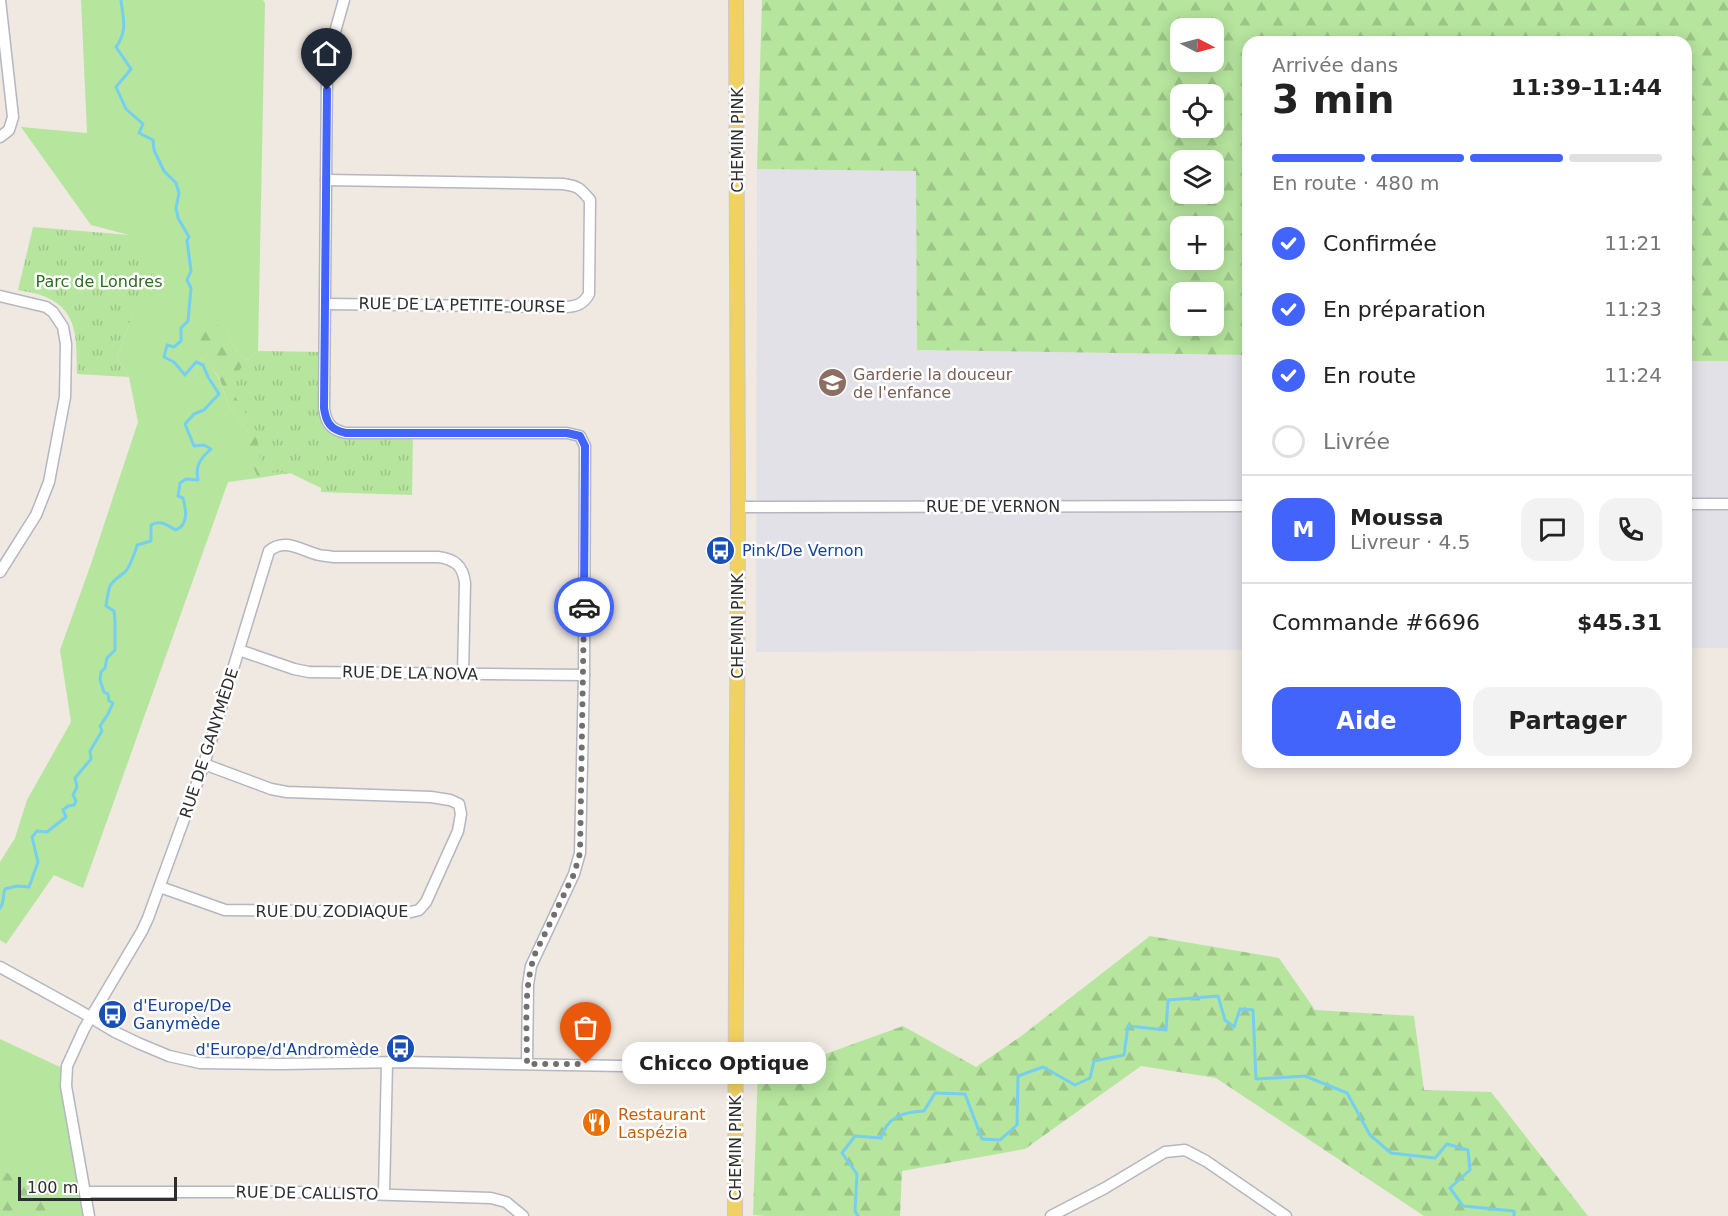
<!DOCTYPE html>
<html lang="fr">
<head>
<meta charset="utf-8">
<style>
  body { margin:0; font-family:"DejaVu Sans",sans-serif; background:#f2f2f2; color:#222; height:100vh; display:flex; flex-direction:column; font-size:22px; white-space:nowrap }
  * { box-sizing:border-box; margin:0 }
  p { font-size:20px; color:#767676 }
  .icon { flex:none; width:33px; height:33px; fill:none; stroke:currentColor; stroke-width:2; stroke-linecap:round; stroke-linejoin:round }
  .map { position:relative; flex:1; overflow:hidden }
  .sheet { position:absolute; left:1242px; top:36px; width:450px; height:732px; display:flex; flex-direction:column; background:#fff; border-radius:18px; box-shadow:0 3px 15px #0003 }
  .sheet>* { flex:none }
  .needle { width:39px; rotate:96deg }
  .controls { position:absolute; left:1170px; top:18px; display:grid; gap:12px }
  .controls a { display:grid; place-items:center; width:54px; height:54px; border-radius:12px; background:#fff; box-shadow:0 3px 15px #0003; font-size:30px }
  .scale { position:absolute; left:18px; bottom:15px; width:159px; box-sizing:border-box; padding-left:6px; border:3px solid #2e2e2e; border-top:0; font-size:16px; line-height:21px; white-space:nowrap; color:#2e2e2e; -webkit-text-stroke:4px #fff; paint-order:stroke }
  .pin { position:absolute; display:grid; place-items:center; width:51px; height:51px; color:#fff; margin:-62px -26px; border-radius:50% 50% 50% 0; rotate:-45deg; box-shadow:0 0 6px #0007 }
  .pin .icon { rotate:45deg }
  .courier { position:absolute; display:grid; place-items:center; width:60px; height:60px; margin:-30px; border:4px solid #4264fb; border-radius:50%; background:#fff; color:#222; box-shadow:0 2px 8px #0007 }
  .bubble { position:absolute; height:42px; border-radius:18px; background:#fff; box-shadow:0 3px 15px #0003; font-size:20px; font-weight:700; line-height:42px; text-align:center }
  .headline em { font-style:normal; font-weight:700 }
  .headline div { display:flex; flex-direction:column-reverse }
  .headline { display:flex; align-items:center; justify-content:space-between; height:102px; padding:0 30px }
  h1 { font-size:39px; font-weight:700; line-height:45px }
  .bar { display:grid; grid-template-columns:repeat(4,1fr); gap:9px 6px; align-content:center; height:72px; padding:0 30px }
  .bar i { height:8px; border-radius:4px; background:#e0e0e0 }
  .bar .on { background:#4264fb }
  .bar p { grid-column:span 4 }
  .line { display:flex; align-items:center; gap:15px; padding:0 30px; border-top:2px solid #e0e0e0 }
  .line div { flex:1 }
  .round { display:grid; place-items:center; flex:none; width:63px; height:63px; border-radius:18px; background:#f2f2f2 }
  ol { padding:0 30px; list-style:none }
  li { display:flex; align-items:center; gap:18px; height:66px }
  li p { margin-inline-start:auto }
  li .icon { padding:6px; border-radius:50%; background:#4264fb; color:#fff; stroke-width:4 }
  li:last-child { color:#767676 }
  li i { width:33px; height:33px; border:3px solid #e0e0e0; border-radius:50% }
  .button { display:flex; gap:12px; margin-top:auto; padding:12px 30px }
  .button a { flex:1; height:69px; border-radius:18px; background:#4264fb; color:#fff; font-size:24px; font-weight:700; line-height:69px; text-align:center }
  .button a+a { background:#f2f2f2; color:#222 }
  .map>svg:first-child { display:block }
  .industrial { fill:#e3e1e8 }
  .grass { fill:#b6e59e }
  .forest { fill:url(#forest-firs); fill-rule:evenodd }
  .park { fill:url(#park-tufts) }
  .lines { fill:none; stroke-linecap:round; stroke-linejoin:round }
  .stream { stroke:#75cff0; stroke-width:3 }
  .minor-casing { stroke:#b4b7c1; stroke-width:13 }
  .major-casing { stroke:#c9c9c9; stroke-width:16 }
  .minor { stroke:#fff; stroke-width:10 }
  .major { stroke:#f2d163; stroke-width:14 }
  .done { stroke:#726f6d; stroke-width:6; stroke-dasharray:0 10.8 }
  .route { stroke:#4264fb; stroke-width:8 }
  .labels { text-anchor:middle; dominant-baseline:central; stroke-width:5; stroke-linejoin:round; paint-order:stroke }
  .street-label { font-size:16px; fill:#2e2e2e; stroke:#fff }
  .park-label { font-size:16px; fill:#2c6e1b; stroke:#fff }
  .education-label { font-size:16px; fill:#785e54; stroke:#fff; text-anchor:start }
  .transit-label { font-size:16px; fill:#164399; stroke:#fff; text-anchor:start }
  .food-label { font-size:16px; fill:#c56008; stroke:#fff; text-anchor:start }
</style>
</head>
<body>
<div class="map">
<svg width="1728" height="1216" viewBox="0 0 1728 1216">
  <defs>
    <pattern id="forest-firs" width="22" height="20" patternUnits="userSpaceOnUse" patternTransform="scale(1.5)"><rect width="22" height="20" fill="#b6e59e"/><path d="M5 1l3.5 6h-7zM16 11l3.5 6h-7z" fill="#9dc588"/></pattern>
    <pattern id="park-tufts" width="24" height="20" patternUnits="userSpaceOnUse" patternTransform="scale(1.5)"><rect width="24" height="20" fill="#b6e59e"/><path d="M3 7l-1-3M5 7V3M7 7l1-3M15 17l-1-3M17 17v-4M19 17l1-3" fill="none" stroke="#9dc588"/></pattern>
  </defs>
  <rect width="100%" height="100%" fill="#efe9e1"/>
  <g class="industrial">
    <path d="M757 169 916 170 917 350 1248 355V650L756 652Z"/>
    <rect x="1686" y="361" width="42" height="287"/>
  </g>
  <g class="grass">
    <path d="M81 0H263L265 3 258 351 247 360 235 349 226 329 200 357 211 366 220 381 229 407 246 429 258 478 228 482 83 888 54 875 6 944 0 940V862L15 838 27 800 71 722 60 650 91 564 138 422 129 377 117 358 132 316 129 235 91 225 21 127 87 133Z"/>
    <path d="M0 1039 62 1068 84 1216H0Z"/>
  </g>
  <g class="forest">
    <path d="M762 0H1728V361H1686V42H1248V355L917 350 916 171 757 169ZM1180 28H1214V62H1180ZM1180 94H1214V128H1180ZM1180 160H1214V194H1180ZM1180 226H1214V260H1180ZM1180 292H1214V326H1180Z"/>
    <path d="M213 323 226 329 235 349 247 360 290 473 258 478 253 466 246 429 229 407 220 380 211 366 200 357 197 347 199 337 206 325Z"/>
    <path d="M1150 936 1279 958 1315 1010 1414 1016 1424 1090 1491 1092 1588 1216H1424L1216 1078 1141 1066 1025 1149 902 1171 900 1216H767L753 1215 758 1069 820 1056 903 1026 976 1067 1020 1037Z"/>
    <path d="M0 1169 35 1188 46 1191C48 1200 55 1207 55 1216H0Z"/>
  </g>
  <g class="park">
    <path d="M33 227 129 235 156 268 132 316 117 358 129 377 77 374C76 343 80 312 46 297 37 293 27 292 18 290Z"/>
    <path d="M258 351 325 352 324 408 332 428 413 434 412 495 321 492V488L290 473 262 472 256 430 228 385 247 360Z"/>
  </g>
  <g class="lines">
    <g class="stream">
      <path d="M0 908C5 902 2 896 5 889L17 886 29 887 38 862 32 837 37 831 47 832 66 817 63 810 68 806 74 805 76 801 73 795 77 787 75 778 91 759 90 751 102 731 100 726 108 714 113 703 109 701 108 694 104 692 100 680 101 672 105 668 107 658 115 650V621L114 611 106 606C107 599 108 592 110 586 114 579 119 577 125 572 129 568 136 551 137 545L151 541V525C160 519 168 526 176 530 189 524 186 510 183 498L178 496 180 483 186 479 198 480C195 465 200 459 211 449L204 445 194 446 185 424 194 414 204 410 219 394 208 377 203 365 196 362 185 375 174 362 164 357 167 345 174 347 181 341V328L188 321 191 288 187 280 191 271 187 240 189 237 178 218 176 208 179 193 176 183 164 171 154 150 153 140 139 133 143 124 126 109 116 87 131 69 116 47C128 31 123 18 121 0"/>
      <path d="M858 1216 855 1211 857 1174 842 1153 855 1136 881 1138C887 1117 903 1112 924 1111L935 1093 965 1094 982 1139 1000 1140 1017 1125 1018 1076 1043 1067 1075 1085 1090 1078 1094 1061 1124 1055 1128 1026 1166 1030 1168 1000 1218 996 1225 1020 1234 1027 1240 1009 1253 1010 1256 1079 1305 1076 1347 1093 1370 1135 1391 1153 1435 1158 1447 1144 1468 1150 1470 1170 1450 1188 1463 1206 1514 1211V1216"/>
    </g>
    <defs>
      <g id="minor">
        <path d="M344 0 329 53 327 73 324 408C326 423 331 430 346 433H567L580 436 585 446 584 675 580 853 574 874 531 966 528 985 527 1064"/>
        <path d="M0 137 9 130 13 117 0 0"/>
        <path d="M326 180 563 184C578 186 580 188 590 200L589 294C583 305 575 307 563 307L326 304"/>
        <path d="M0 296 46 307 53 312 63 327 66 344 65 397 49 482 36 515 0 572"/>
        <path d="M1686 504H1728"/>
        <path d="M738 507 1248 506"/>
        <path d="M239 650 294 669 309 672 584 675"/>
        <path d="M160 887 225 910 411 912 419 910 426 902 458 831 461 814 459 804 450 800 431 797 287 792 271 789 204 764"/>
        <path d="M0 967 80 1011 115 1032 138 1043 169 1056 200 1063 282 1064 402 1062 735 1068"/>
        <path d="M85 1192H296L491 1198 506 1202 523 1216"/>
        <path d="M384 1194 387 1063"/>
        <path d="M89 1216 66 1086 67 1066 84 1029 142 931 148 918 204 764 269 551C285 537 302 551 319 555 323 556 329 556 333 557H438C455 559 463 566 465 583L463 674"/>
        <path d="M1051 1216 1105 1188 1165 1152 1185 1150 1206 1161 1286 1216"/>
      </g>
      <path id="major" d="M735 1216 738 507 736 0"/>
    </defs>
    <use href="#minor" class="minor-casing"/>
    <use href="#major" class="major-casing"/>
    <use href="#minor" class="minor"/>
    <use href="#major" class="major"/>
  </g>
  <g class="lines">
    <path class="done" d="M584 607 580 853 574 874 535 954C523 988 527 1028 527 1064H586"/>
    <path class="route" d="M327 90 324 408C326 423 331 430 346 433H567L580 436 585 446 584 607"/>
  </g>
  <defs>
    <symbol id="school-disc" viewBox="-11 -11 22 22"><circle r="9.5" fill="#8d6e63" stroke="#fff"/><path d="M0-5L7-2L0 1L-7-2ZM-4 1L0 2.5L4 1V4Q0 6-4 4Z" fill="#fff"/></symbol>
    <symbol id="bus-disc" viewBox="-11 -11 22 22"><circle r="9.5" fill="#1a4fb4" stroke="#fff"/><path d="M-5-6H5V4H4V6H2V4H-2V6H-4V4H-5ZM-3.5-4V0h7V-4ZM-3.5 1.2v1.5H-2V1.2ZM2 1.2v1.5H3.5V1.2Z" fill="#fff"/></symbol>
    <symbol id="restaurant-disc" viewBox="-11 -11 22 22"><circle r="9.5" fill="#e8710a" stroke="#fff"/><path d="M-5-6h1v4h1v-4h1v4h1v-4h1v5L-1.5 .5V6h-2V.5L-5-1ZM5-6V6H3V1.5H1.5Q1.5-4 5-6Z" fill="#fff"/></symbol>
  </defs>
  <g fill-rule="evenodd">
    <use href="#school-disc" x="816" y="366" width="33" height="33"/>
    <use href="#bus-disc" x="704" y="534" width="33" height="33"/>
    <use href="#bus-disc" x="96" y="998" width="33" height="33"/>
    <use href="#bus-disc" x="384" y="1032" width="33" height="33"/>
    <use href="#restaurant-disc" x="580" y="1106" width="33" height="33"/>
  </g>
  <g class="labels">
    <g class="street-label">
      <text transform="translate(737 140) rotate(-90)">CHEMIN PINK</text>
      <text transform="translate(462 305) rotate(1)">RUE DE LA PETITE-OURSE</text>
      <text x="993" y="506">RUE DE VERNON</text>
      <text transform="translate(737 626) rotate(-90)">CHEMIN PINK</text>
      <text transform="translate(410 673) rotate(1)">RUE DE LA NOVA</text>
      <text transform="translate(209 743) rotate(-72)">RUE DE GANYMÈDE</text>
      <text x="332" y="911">RUE DU ZODIAQUE</text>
      <text transform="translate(735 1148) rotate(-90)">CHEMIN PINK</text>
      <text transform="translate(307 1193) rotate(1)">RUE DE CALLISTO</text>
    </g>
    <g class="park-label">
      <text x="99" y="281">Parc de Londres</text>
    </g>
    <g class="education-label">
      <text x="853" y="374">Garderie la douceur<tspan x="853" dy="18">de l'enfance</tspan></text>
    </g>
    <g class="transit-label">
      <text x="742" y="550">Pink/De Vernon</text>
      <text x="133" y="1005">d'Europe/De<tspan x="133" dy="18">Ganymède</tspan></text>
      <text x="379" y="1049" text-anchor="end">d'Europe/d'Andromède</text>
    </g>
    <g class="food-label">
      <text x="618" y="1114">Restaurant<tspan x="618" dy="18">Laspézia</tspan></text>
    </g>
  </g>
</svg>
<div class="controls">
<a><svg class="needle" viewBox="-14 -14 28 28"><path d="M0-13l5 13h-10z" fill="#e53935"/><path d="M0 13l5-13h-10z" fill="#767676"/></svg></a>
<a><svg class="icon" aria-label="locate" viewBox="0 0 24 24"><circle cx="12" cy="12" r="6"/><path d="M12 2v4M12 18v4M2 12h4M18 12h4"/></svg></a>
<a><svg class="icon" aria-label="layers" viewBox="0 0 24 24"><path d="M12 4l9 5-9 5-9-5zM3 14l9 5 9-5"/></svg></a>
<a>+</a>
<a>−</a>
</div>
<div class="scale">100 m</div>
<div class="pin" style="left:586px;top:1064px;background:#ea580c"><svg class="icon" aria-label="bag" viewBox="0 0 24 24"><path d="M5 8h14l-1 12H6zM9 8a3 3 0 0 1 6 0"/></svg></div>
<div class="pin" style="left:327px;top:90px;background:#1f2937"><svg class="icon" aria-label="home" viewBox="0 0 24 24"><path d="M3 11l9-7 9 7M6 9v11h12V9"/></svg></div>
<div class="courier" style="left:584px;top:607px"><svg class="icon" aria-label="car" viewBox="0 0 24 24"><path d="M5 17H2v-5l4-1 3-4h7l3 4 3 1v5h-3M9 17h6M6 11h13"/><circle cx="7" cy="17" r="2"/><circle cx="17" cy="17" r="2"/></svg></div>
<div class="bubble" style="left:622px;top:1042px;width:204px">Chicco Optique</div>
<section class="sheet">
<div class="headline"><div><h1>3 min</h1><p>Arrivée dans</p></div><em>11:39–11:44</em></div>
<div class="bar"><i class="on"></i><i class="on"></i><i class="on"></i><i></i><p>En route · 480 m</p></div>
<ol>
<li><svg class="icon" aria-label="check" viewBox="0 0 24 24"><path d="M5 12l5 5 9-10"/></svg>Confirmée<p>11:21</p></li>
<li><svg class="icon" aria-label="check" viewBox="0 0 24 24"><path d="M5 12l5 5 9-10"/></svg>En préparation<p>11:23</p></li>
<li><svg class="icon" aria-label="check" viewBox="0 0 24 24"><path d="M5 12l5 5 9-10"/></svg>En route<p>11:24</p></li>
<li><i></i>Livrée</li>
</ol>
<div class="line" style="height:108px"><b class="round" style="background:#4264fb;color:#fff">M</b><div><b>Moussa</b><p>Livreur · 4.5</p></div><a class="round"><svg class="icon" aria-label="chat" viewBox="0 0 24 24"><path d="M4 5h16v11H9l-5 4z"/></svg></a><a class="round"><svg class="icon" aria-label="phone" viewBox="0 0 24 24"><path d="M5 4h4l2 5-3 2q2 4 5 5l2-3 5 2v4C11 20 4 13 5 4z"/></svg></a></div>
<div class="line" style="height:78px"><div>Commande #6696</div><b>$45.31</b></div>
<div class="button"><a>Aide</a><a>Partager</a></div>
</section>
</div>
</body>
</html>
